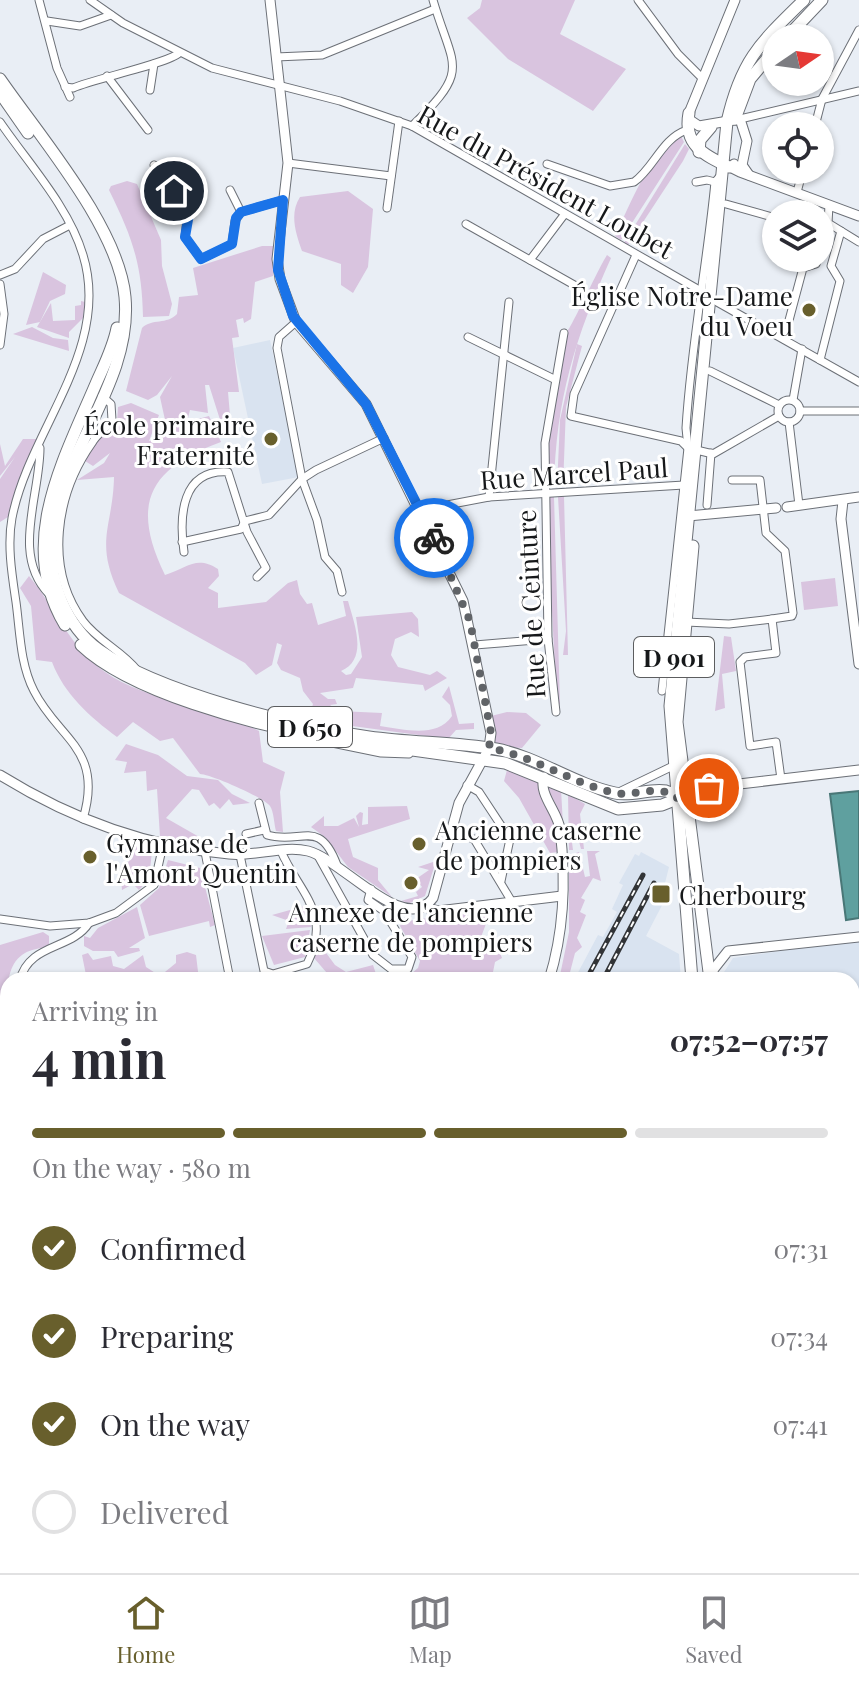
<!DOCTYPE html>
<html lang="en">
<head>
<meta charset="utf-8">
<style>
  body { margin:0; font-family:"Playfair Display",serif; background:#f7f7f7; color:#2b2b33; height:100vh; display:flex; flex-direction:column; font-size:30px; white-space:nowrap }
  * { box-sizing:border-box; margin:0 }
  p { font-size:26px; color:#7c7c81 }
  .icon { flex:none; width:44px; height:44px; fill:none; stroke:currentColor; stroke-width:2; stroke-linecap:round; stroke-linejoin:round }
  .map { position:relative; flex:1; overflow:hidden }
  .panel { position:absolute; left:0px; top:972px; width:860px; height:602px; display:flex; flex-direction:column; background:#fff; border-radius:24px 24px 0 0; box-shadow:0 2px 6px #0004 }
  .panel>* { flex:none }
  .needle { width:52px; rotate:77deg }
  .controls { position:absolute; left:762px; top:24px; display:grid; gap:16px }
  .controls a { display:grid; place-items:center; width:72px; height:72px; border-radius:50%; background:#fff; box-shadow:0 2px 6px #0004; font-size:40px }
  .pin { position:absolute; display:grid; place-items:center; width:68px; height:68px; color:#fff; margin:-34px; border:4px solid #fff; border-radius:50%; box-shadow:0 2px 8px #0007 }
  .courier { position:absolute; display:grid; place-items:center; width:80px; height:80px; margin:-40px; border:6px solid #1a73e8; border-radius:50%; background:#fff; color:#222; box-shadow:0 2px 10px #0007 }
  .head em { font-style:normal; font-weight:700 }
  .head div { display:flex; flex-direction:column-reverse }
  .head { display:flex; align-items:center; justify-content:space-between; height:136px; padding:0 32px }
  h1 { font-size:52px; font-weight:700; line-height:60px }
  .bar { display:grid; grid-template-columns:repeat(4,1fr); gap:12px 8px; align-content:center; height:96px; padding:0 32px }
  .bar i { height:10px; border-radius:6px; background:#e1e1e2 }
  .bar .on { background:#685f2c }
  .bar p { grid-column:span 4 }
  ol { padding:0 32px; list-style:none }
  li { display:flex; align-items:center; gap:24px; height:88px }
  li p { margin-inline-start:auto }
  li .icon { padding:8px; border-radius:50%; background:#685f2c; color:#fff; stroke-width:4 }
  li:last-child { color:#7c7c81 }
  li i { width:44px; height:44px; border:4px solid #e1e1e2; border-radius:50% }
  .tabs { display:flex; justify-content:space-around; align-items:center; height:112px; border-top:2px solid #e1e1e2; background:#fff; font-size:22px; color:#7c7c81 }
  .tabs a { display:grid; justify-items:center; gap:4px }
  .tabs .on { color:#685f2c }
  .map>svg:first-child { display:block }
  .built { fill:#d9e3f0 }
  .green { fill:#d9c4df }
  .water { fill:#5fa09f; stroke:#497777; stroke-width:2 }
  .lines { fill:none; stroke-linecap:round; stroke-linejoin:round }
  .river { stroke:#5fa09f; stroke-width:12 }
  .street-casing { stroke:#6c7077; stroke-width:9 }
  .secondary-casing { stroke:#6c7077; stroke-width:11 }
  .primary-casing { stroke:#6c7077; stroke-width:13 }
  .street { stroke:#fff; stroke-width:7 }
  .secondary { stroke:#fff; stroke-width:9 }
  .primary { stroke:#fff; stroke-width:11 }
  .rail-casing { stroke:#323437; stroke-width:5 }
  .rail { stroke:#fff; stroke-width:2; stroke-dasharray:6; stroke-linecap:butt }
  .done { stroke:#606367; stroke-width:8; stroke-dasharray:0 14.4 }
  .route { stroke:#1a73e8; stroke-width:10 }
  .poi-dot { fill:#685f2c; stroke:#fff; stroke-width:3 }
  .labels { text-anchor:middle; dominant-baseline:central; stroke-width:6; stroke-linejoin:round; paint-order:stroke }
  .shield { fill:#fff; stroke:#5c5d5f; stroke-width:2 }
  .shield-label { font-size:24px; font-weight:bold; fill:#16181a }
  .street-label { font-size:26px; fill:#16181a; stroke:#fff }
  .poi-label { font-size:26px; fill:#16181a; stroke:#fff; text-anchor:start }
</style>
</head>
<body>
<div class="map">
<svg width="859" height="1573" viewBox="0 0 859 1573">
  <rect width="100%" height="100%" fill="#e9eef5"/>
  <g class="built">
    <path d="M270 340 299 477 262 484 233 348Z"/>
    <path d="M641 852 669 867 665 883 672 886 646 936 679 954 681 980H574L598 935 603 937 617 912 612 909 623 885 619 883 635 854 639 856Z"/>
    <path d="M859 939V1070L852 1071V980H719L733 958Z"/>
    <path d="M852 1177 859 1228V1329L852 1331Z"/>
    <path d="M852 1392 859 1396V1483L852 1472Z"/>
  </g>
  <g class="green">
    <path d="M482 0H575L560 34 626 69 593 111 508 59 467 18 480 8Z"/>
    <path d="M681 136 684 142 621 240 615 236C632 201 647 157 681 136Z"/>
    <path d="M685 144 689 149 683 161 628 245 624 243Z"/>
    <path d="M127 181 137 184 161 240 162 266 172 304 169 316 143 317C142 263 132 237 109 190L111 186Z"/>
    <path d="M348 191 373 209 368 267 353 293 341 285V264L302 251C296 234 289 214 300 197Z"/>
    <path d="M262 246H275L273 276 255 282 251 319 244 323 243 318 236 320 239 337 232 338 239 392H228L231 427 222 426 209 385H205L208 413 190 410 187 422 209 416 221 442C147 469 131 505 165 575 188 568 196 555 218 569L219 576 208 588 218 593V608L266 602 288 583 297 580 300 594 307 604 312 603 318 625 346 616 343 601H348C354 623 369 659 341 671L346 675 351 674 362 657 356 617 412 612 418 619 419 637 411 632 395 639 391 655 398 667 430 675 437 671 447 678 425 691 423 685 356 678 353 688 320 693 328 699H335L337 704 330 705 339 711 382 713 380 726C404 729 436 739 452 716L450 705 442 697 449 686 459 724 474 723V729L456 730 448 739 308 720 313 704 303 691 300 678 281 670 277 663 282 645 277 643 272 665 256 675 245 663 119 593C94 541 113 527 114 477L77 480 104 463 110 453 93 466 85 461 98 440 117 422 118 407 131 403 159 415 149 441 158 439 165 420 160 397 172 376 157 395 148 400 126 391 142 328C152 318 167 325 177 314L179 297 198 295 193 268Z"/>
    <path d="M607 255 611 258C575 338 556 399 554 487L547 488 549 431 566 333C571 329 598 269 607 255Z"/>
    <path d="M43 272 66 285 65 294 50 301 40 322 26 325Z"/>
    <path d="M81 301 85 302 83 318 69 332V338L37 327 51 303 53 321 75 320V306L81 305Z"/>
    <path d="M32 327 53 338 68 340 69 351 13 334Z"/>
    <path d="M577 344 582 346 566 407 563 487H557L560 420Z"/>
    <path d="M23 439H38L8 517 0 522V479L15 457 0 476V444L5 466Z"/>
    <path d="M564 496 568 655H563L566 631 558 497Z"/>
    <path d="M546 497H554L560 704 557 706Z"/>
    <path d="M29 576C55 607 70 648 105 672 150 703 211 705 259 731L263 762 285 772 280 792 283 832 276 831C274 824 274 812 270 806 265 798 210 774 200 774L173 738 160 741 133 722 117 737C90 717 64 694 52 662L36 660 31 606 20 588Z"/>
    <path d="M835 578 838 606 804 610 801 582Z"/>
    <path d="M724 636 731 637 736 671 722 674 725 708 715 711Z"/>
    <path d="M643 642 661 643 657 678 639 677Z"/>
    <path d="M507 712 526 713 541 725 522 748 500 747 494 741 491 716Z"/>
    <path d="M126 744 158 755 187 776 218 780 232 794 250 803 233 805 229 799 220 809 214 803 209 806 199 790 192 789 166 818 201 838 200 846 160 837 157 789 147 791 146 771 124 773 127 762 115 760Z"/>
    <path d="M514 769 561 789 563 825 557 835 558 852 550 853 519 798 504 781 507 770Z"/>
    <path d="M568 794 585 804 580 814 584 849H581L575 826 570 827 573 850H569Z"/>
    <path d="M407 806 410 819 348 839 353 857 378 868V880L392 897 348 867 325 837 311 827 324 816V826H338L354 818 359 827 356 816 360 812 363 813 362 825 368 824V807Z"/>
    <path d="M137 846 152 851 149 879 139 890 133 884 122 890 121 877 129 861 128 849Z"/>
    <path d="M587 851H600L595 854 601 881 593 878 581 898 585 900 580 912 586 915 577 938 582 947 575 953 568 980H559L569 932V871L578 870 576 853 579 852 585 877 590 876Z"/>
    <path d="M168 860 200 868 215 925 210 927 209 921 149 936 140 905 159 888Z"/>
    <path d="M436 861 425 896 410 903 401 901 418 896 416 892 422 887 416 879 429 870 418 867Z"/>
    <path d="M308 905 311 927 286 929 289 921 272 915Z"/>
    <path d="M137 907 145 938 129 948H139L140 951 118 957 114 951H93L84 946V936L90 938 98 928Z"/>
    <path d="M492 908 481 937 497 946 502 958 495 962 492 977 479 980H404L418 968 420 961 400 926 402 922Z"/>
    <path d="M310 930 305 957 274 965 262 936Z"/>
    <path d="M43 932 49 936V945C41 949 31 949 25 953 2 966 8 1002 8 1024L0 1023V945Z"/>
    <path d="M318 942 335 965 346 972 373 965 378 980H333L314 958Z"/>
    <path d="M187 952 196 955 199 980H87L82 955 88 953 93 960 111 956 113 966 124 969 143 955 146 967 160 976 176 963V955Z"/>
    <path d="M8 1375V1566H450L443 1573H0V1384Z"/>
  </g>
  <path class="water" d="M859 791V918L846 920 830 794Z"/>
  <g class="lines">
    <path class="river" d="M0 1279 8 1281"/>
    <defs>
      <g id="street">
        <path d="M39 0 57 68 70 97"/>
        <path d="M90 0 123 23 212 68 340 101 412 126 701 291"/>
        <path d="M638 0 678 54 702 78"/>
        <path d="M47 21 80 26 111 15"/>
        <path d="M276 57 322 55 435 9"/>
        <path d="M107 76 148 130"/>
        <path d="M65 87 73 88C94 79 169 63 179 53"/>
        <path d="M150 90 154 64"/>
        <path d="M740 119 859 91"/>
        <path d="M0 122C28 163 69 207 83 255 112 349 29 430 12 518 7 545 12 575 16 602 20 631 20 664 34 691 58 739 104 749 83 819"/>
        <path d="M412 126C472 68 453 69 433 0"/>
        <path d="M815 126 822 99 859 30"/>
        <path d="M288 163 391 176"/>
        <path d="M547 164 610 186 634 182C654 168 662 138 687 130"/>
        <path d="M154 165 188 210 185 237 201 259 232 244 235 221 241 212 283 200"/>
        <path d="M696 182 707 180 719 183"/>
        <path d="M230 190 241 212"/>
        <path d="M797 192 803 170"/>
        <path d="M726 204 776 218"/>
        <path d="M387 208 399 121"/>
        <path d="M828 223 859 242"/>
        <path d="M466 224 576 286"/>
        <path d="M820 253 828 223 829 205"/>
        <path d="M636 255 574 394 571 416 681 441 688 448 713 454 779 416"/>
        <path d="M530 260 564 215"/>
        <path d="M0 275 15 269 43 239 70 225"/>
        <path d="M0 284 4 314 0 345"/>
        <path d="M717 302 859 382"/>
        <path d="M296 322 279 337 277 348 302 479 317 520 325 557 337 571 342 592"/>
        <path d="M468 337 554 379"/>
        <path d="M784 339 803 268 816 264 818 258"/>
        <path d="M820 360 840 281 831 266 841 231"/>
        <path d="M710 371 779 405"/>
        <path d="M102 396 111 404 112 420C106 429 97 434 92 443 56 494 44 568 83 621 98 641 122 651 137 670"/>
        <circle cx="789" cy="411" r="11"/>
        <path d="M793 400 802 349"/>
        <path d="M800 411H859"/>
        <path d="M789 422 799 505"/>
        <path d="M40 448C40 496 11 555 49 594"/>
        <path d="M732 480H760L766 533 785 551 793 613 792 616 772 619 776 653 745 657 740 662 750 746 776 742 781 779"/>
        <path d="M489 497 509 302"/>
        <path d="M707 505 711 453"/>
        <path d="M421 510 489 497 684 485"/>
        <path d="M182 542 241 529 245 521 269 515 302 479 316 470 384 438"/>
        <path d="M184 552C179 517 181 469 228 472L247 532 266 568 257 577"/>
        <path d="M686 622 729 624 772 619"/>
        <path d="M475 645 548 639"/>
        <path d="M662 691 688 448 686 428C691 345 707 265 715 182L721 175"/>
        <path d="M556 712 548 639 545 443 564 333"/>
        <path d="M303 737 381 753 409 754"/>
        <path d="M467 785 479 792 510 839 501 881"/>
        <path d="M621 791 673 766"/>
        <path d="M259 803 267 835C301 845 319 817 337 865"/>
        <path d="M451 832 474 839 512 902"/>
        <path d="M246 834 264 830"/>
        <path d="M205 852 230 980"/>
        <path d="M317 854 373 955 391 969H408L412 957 384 911 368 900 371 889"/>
        <path d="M240 855 264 971 273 974 307 964C333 913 299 893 281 851"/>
        <path d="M0 919 50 926 89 923 116 913 154 885 163 845"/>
        <path d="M20 980C29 943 72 950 89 923"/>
        <path d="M0 1007 8 1002"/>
        <path d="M0 1098 8 1097"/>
        <path d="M0 1132 8 1133"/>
        <path d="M0 1189 8 1185"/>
        <path d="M606 1566 609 1573"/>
        <path d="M652 1566 654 1573"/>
        <path d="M694 1566 698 1573"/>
        <path d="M714 1566 718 1573"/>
      </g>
      <g id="secondary">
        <path d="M735 0 689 113 690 120 699 126 740 119 747 141 742 165 749 175"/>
        <path d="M734 164 730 167 740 172 859 216"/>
        <path d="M843 501 841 519 859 664"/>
        <path d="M787 507 859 497"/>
        <path d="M688 516 776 508"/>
        <path d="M0 775C71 819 146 847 229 854 255 857 283 845 308 851 343 860 405 937 433 898L459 803 489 748 491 733 463 601 366 404 296 322 280 279 277 259 288 163 270 0"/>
        <path d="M544 777C538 794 558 812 560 829 566 879 564 932 549 980"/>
        <path d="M686 796 705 788 859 770"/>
        <path d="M425 907 438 911 562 896"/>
        <path d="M714 980 713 970 728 951 859 937"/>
        <path d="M669 1573 675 1566"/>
      </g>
      <g id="primary">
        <path d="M786 38 822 0"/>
        <path d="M0 79C40 137 119 228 125 297 135 404 16 491 61 600 69 619 81 637 99 650 157 692 297 727 369 737 411 743 454 742 496 749 538 757 573 784 615 793 632 797 649 788 666 791 678 794 685 808 689 819"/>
        <path d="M0 93 28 133"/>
        <path d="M689 113C683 145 704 155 729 167"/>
        <path d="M735 119 750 79 776 48"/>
        <path d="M699 152 700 140 711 127"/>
        <path d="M693 546 677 722 710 980"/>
        <path d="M65 625C17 545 62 463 95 386 103 367 113 349 117 328"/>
        <path d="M81 645C130 692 252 724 320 736"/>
        <path d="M341 740 505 763 618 809 662 805 682 797"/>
        <path d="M692 980 670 706 727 122C741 60 760 43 804 0"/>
        <path d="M855 1130 853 1150 859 1177"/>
        <path d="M0 1307 8 1303"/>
        <path d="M852 1334 859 1332"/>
        <path d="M852 1375 859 1377"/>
      </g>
    </defs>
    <use href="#street" class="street-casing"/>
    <use href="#secondary" class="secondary-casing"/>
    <use href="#primary" class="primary-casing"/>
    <use href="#street" class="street"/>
    <use href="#secondary" class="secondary"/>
    <use href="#primary" class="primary"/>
    <defs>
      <g id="rail">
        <path d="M586 980 643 875"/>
        <path d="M603 980 654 883"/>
        <path d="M852 1084H859"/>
        <path d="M0 1237 8 1233"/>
      </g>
    </defs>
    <use href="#rail" class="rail-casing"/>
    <use href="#rail" class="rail"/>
  </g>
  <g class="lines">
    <path class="done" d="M434 538 470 621 491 733 489 748C534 756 571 783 615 793 634 797 660 783 676 798L709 788"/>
    <path class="route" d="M174 191 189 214 185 237 201 259 232 244 236 218 241 212 283 200 278 270 293 316 366 404 434 538"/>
  </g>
  <g class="poi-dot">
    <circle cx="809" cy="310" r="8"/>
    <circle cx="271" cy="439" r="8"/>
    <circle cx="419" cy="844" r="8"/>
    <circle cx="90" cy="857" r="8"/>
    <circle cx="411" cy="883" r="8"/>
    <rect x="651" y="884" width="20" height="20" rx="4"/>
  </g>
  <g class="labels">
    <g class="shield">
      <rect x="634" y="637" width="80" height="40" rx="6"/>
      <rect x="268" y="707" width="84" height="40" rx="6"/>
    </g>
    <g class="shield-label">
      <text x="674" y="657">D 901</text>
      <text x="310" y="727">D 650</text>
    </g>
    <g class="street-label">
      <text transform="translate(546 181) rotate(29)">Rue du Président Loubet</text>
      <text transform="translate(574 473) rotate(-4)">Rue Marcel Paul</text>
      <text transform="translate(530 604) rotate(-93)">Rue de Ceinture</text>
    </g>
    <g class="poi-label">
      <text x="793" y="295" text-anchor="end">Église Notre-Dame<tspan x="793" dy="30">du Voeu</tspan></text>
      <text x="255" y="424" text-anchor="end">École primaire<tspan x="255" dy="30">Fraternité</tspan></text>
      <text x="435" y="829">Ancienne caserne<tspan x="435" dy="30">de pompiers</tspan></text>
      <text x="106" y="842">Gymnase de<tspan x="106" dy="30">l'Amont Quentin</tspan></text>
      <text x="679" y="894">Cherbourg</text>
      <text x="411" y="911" text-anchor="middle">Annexe de l'ancienne<tspan x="411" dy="30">caserne de pompiers</tspan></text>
    </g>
  </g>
</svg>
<div class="controls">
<a><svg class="needle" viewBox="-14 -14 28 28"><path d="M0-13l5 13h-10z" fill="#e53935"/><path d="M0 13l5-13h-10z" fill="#7c7c81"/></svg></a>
<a><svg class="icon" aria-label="locate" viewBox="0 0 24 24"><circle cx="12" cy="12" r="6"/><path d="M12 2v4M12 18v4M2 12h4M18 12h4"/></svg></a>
<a><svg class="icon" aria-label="layers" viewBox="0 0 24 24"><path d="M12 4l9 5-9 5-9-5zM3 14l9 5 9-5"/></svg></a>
</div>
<div class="pin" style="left:709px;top:788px;background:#ea580c"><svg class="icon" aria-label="bag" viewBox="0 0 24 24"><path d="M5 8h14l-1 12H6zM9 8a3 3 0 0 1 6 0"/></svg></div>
<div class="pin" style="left:174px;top:191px;background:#1f2937"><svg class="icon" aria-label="home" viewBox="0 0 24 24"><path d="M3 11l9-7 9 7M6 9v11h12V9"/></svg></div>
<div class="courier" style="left:434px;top:538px"><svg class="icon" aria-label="bike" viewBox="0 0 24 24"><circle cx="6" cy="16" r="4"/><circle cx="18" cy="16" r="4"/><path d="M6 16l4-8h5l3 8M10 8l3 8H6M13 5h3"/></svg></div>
<section class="panel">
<div class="head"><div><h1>4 min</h1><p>Arriving in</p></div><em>07:52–07:57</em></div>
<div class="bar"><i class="on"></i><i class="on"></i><i class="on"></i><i></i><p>On the way · 580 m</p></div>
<ol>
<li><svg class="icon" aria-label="check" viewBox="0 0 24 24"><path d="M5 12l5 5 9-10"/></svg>Confirmed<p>07:31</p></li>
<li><svg class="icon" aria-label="check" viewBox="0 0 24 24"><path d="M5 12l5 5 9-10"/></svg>Preparing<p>07:34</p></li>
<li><svg class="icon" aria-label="check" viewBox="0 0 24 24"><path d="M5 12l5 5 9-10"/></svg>On the way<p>07:41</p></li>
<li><i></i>Delivered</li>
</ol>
</section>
</div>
<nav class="tabs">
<a class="on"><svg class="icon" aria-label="home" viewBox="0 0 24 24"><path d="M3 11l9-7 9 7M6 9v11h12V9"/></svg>Home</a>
<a><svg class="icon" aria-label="map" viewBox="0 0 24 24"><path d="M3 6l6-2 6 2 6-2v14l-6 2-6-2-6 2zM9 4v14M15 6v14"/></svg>Map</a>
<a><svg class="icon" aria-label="saved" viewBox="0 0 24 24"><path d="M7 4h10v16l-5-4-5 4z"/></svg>Saved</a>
</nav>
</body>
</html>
